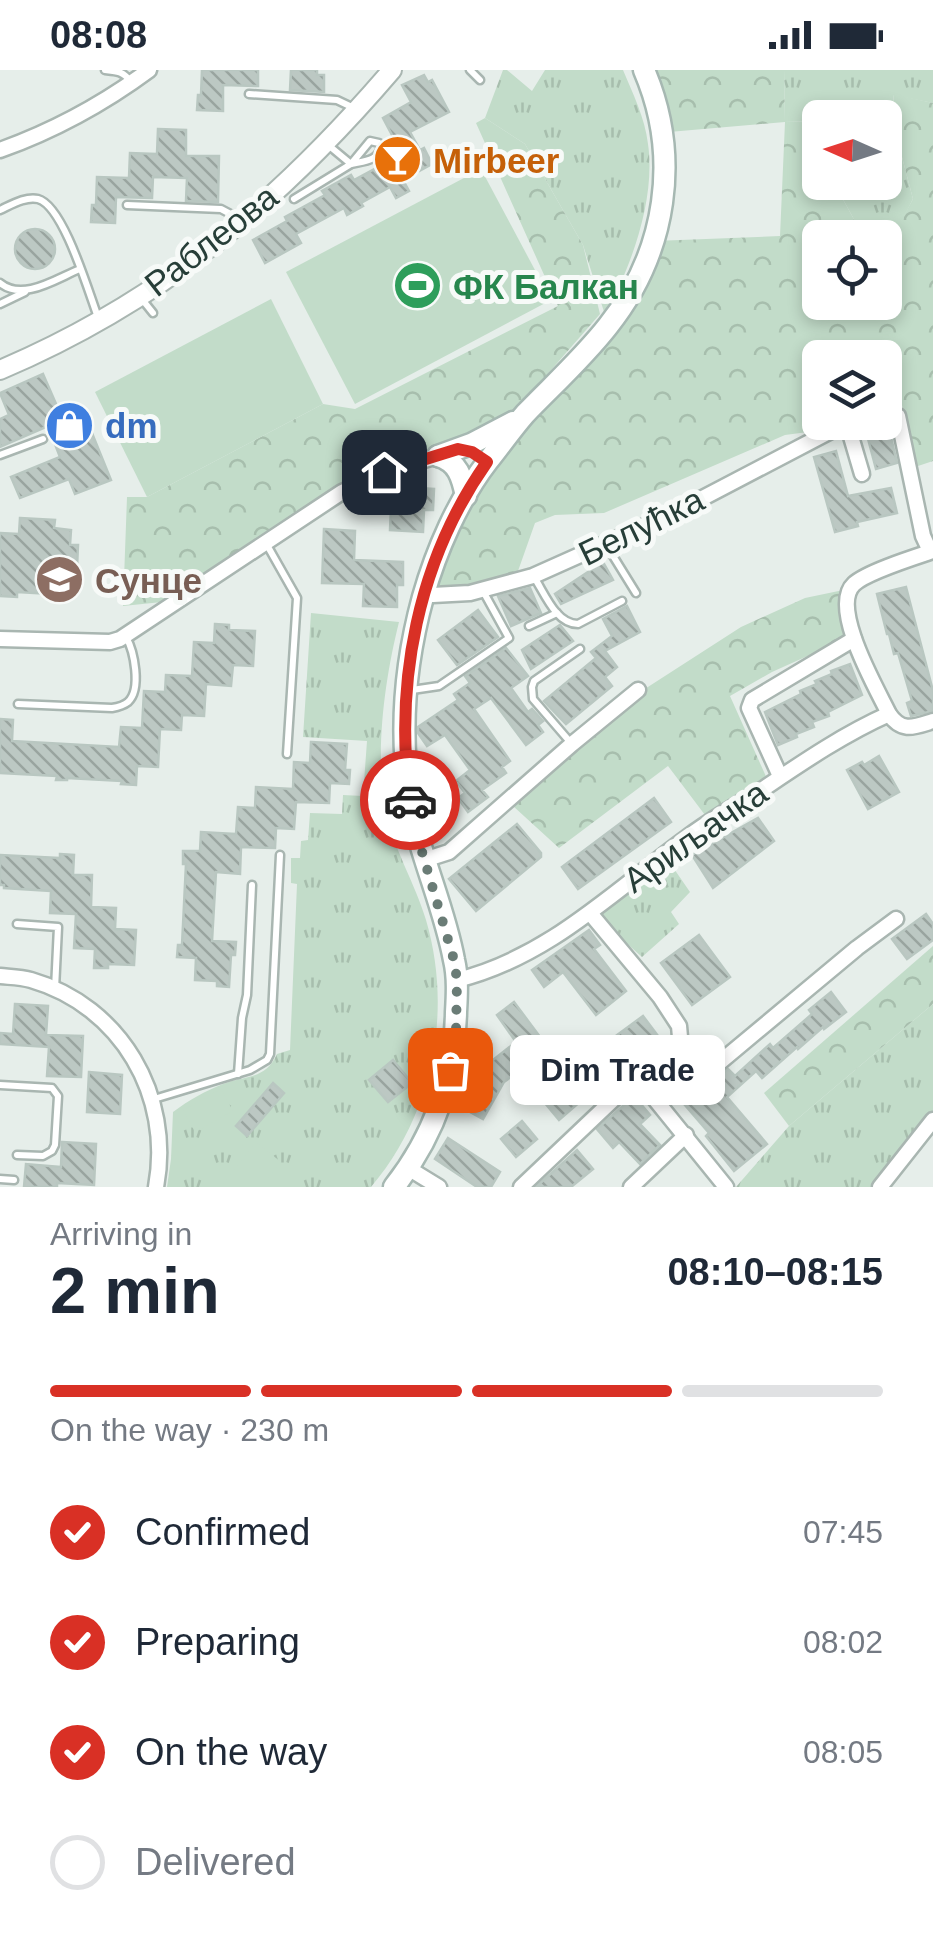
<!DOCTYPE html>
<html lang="en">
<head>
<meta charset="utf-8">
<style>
  body { margin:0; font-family:Arial,sans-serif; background:#f2f2f3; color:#1f2937; height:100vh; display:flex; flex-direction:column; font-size:38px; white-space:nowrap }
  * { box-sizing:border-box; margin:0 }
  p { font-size:32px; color:#747a83 }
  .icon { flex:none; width:55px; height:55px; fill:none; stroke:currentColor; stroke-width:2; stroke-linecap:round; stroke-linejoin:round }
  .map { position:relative; height:1117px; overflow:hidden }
  .side { display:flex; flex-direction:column; background:#fff; flex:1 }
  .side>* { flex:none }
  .needle { width:65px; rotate:273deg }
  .tools { position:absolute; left:802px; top:30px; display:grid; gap:20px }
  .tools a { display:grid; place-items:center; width:100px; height:100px; border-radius:15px; background:#fff; box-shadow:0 5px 15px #0003; font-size:50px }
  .pin { position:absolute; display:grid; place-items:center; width:85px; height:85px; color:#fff; margin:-42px; border-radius:20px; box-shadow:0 5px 15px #0006 }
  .courier { position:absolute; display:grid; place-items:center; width:100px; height:100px; margin:-50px; border:8px solid #d93025; border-radius:50%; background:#fff; color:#222; box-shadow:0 2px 12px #0007 }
  .bubble { position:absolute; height:70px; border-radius:15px; background:#fff; box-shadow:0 5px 15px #0003; font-size:32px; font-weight:600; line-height:70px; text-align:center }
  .headline em { font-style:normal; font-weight:600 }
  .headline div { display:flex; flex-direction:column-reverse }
  .headline { display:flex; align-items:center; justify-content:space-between; height:170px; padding:0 50px }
  h1 { font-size:65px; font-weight:600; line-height:75px }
  .bar { display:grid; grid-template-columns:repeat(4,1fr); gap:15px 10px; align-content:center; height:120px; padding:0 50px }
  .bar i { height:12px; border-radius:8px; background:#e0e1e3 }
  .bar .active { background:#d93025 }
  .bar p { grid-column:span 4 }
  ol { padding:0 50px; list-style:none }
  li { display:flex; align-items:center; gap:30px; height:110px }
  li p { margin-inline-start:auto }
  li .icon { padding:10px; border-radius:50%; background:#d93025; color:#fff; stroke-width:4 }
  li:last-child { color:#747a83 }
  li i { width:55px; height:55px; border:5px solid #e0e1e3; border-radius:50% }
  .status { display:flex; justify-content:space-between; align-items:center; height:70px; padding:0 50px; background:#fff; direction:ltr }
  .status svg { height:28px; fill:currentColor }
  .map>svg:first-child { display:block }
  .grass { fill:url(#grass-tufts) }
  .forest { fill:url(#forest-crowns); fill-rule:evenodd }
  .pitch { fill:#c2dcc9 }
  .building { fill:url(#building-back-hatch); stroke:#b9c7c1; stroke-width:2.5 }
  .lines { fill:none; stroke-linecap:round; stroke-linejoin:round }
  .service-casing { stroke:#a9b6b1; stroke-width:11 }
  .minor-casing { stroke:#a9b6b1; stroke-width:19 }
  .tertiary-casing { stroke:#a9b6b1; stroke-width:22 }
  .secondary-casing { stroke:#a6b8b2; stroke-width:25 }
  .service { stroke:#fff; stroke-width:6 }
  .minor { stroke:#fff; stroke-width:14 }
  .tertiary { stroke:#fff; stroke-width:18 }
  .secondary { stroke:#fff; stroke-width:20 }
  .done { stroke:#6a7c76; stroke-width:10; stroke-dasharray:0 18 }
  .route { stroke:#d93025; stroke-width:12 }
  .labels { text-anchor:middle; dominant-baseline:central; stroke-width:10; stroke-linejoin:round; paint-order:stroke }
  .food-label { font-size:35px; font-weight:bold; fill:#c56008; stroke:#f7faf8; text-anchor:start }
  .street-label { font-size:35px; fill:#273e38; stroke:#f7faf8 }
  .leisure-label { font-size:35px; font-weight:bold; fill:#27864d; stroke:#f7faf8; text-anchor:start }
  .shop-label { font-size:35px; font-weight:bold; fill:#366cbe; stroke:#f7faf8; text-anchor:start }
  .education-label { font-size:35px; font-weight:bold; fill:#785e54; stroke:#f7faf8; text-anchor:start }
</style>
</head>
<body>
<div class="status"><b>08:08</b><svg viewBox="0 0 49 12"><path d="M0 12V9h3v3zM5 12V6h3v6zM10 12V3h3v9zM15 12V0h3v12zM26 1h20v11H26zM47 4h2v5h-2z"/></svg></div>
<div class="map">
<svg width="933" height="1117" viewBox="0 0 933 1117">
  <defs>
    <pattern id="grass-tufts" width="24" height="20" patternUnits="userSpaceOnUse" patternTransform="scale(2.5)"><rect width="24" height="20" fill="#c2dcc9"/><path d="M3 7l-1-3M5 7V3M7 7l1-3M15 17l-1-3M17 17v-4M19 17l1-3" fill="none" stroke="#a7bead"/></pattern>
    <pattern id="forest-crowns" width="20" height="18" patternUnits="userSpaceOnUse" patternTransform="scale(2.5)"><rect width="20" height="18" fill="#c2dcc9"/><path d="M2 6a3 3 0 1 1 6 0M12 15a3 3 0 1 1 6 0" fill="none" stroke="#a7bead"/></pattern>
    <pattern id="building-back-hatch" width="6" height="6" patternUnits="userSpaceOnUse" patternTransform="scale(2.5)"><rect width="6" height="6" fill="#bcc8c3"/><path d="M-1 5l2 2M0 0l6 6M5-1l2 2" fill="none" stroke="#99a49f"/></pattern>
  </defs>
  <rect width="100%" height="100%" fill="#e6eeea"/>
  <g class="grass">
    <path d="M503 0H507L532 21 545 0H623C633 24 645 48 648 74 656 129 631 197 605 245L583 175 525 74 485 48Z"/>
    <path d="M784 0H933V33L893 25 897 68 913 129 898 158 856 153 834 113 885 112V48H820V52L785 51Z"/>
    <path d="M311 543 399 552C385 608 374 684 386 742 394 780 415 813 426 850 453 942 433 1044 371 1117H167L171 1089 173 1042C189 1030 205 1021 223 1014 246 1005 265 1010 277 984L290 980 297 814 291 813V788H300L301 771 308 770 310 743 342 744 343 725 363 726 367 671 303 667Z"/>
    <path d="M670 793 690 822 671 842 679 854 642 887 595 845Z"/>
    <path d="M933 934V1050L880 1117H736L789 1056Z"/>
  </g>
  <g class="forest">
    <path d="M654 0H784L785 51 820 52V112L834 113 856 153 897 158 913 129 897 68 893 24 933 33V391L915 397 899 321 885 327V288H820V352L827 353 808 362 785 365 604 443 555 445 535 453 518 501 466 520 429 525 453 465 490 401 534 341 588 284 654 171 780 166 785 52 669 62ZM820 168H885V232H820Z"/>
    <path d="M485 48 525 74 583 175 600 244 517 339 437 387 360 410 162 532 123 536 127 427H147L323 334 355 339 558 236 476 53Z"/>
    <path d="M853 518 845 535 843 570 772 602 730 626 768 711 708 749 668 696 559 778 513 736 637 624 741 557 805 528Z"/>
    <path d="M933 876V934L789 1056 764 1023Z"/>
  </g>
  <g class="pitch">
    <path d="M481 99 551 230 355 334 286 202Z"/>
    <path d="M271 229 323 334 147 427 95 322Z"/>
    <path d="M221 1019 233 1041 195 1062 183 1040Z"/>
    <path d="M256 1072 281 1092 261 1117H226L223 1114Z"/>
  </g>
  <g class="building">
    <path d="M202 0H258V16L223 15V41L197 40 198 25H201Z"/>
    <path d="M291 0H317V5H324V22L290 20Z"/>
    <path d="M424 5 428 12 432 10 449 42 410 62 420 80 424 78 432 94 403 110 409 121 396 128 390 117 361 133 363 136 347 145 344 138 296 164 301 173 265 193 253 170 287 151 285 147 325 125 322 121 351 105 354 110 402 84 383 48 411 32 402 15Z"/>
    <path d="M158 59 186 60V86H219L218 132 186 131 187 108 153 107 152 128 116 127 115 153 91 152 92 135H96L97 107 129 108 130 83 157 84Z"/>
    <circle cx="35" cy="179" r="20"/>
    <path d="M43 304 63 350 83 341 111 410 75 424 69 409 20 428 11 407 60 387 48 356 0 377V349L9 345 0 323Z"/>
    <path d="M889 359 897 393 876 399 867 365Z"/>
    <path d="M836 381 848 426 891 418 897 443 857 452 858 456 835 462 814 387Z"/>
    <path d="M401 417 434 419 433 440H424L423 462 390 460 391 438H400Z"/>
    <path d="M20 448 55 450 54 458 71 460 70 475H78L77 498 51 496 50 524 17 522V527L0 526V463L19 464Z"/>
    <path d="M324 459 355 461 354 490 403 492V515H397V537L363 536 364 514 322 513Z"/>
    <path d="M603 492 613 510 561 534 555 524Z"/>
    <path d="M906 517 933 621V641L911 646 907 633 912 631 898 583 894 584 889 564H887L877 524Z"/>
    <path d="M530 518 541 543 511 556 498 526Z"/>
    <path d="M627 536 640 562 605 581 617 597 605 607 612 616 566 654 544 631 596 588 591 582 612 566 603 549Z"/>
    <path d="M478 540 498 567 457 595 438 570Z"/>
    <path d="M215 554 229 555V560L255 561 253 596 233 595 231 616 206 614 204 646 182 645 181 660 160 659 158 697 137 696 136 715 121 714 122 711 67 708V710H56L57 706 0 703V649L13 650 12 671 119 677 121 657 142 658 144 621 165 622 166 605 192 606 194 572 214 573Z"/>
    <path d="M560 555 573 571 531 599 522 580Z"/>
    <path d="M506 578 528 606 511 618 528 642 532 639 543 651 538 655 543 662 526 675 491 628 474 639 510 691 502 697 506 703 482 720 488 727 468 742 458 728 465 723 456 711 470 700 445 665 427 676 418 663V657L458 630 454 624 470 613 465 606Z"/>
    <path d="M850 594 862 625 828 642 829 646 812 652 814 657 796 664 797 667 778 675 765 642 801 624 800 621 817 614 815 611 832 604 831 601Z"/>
    <path d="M311 672 347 674 345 700H350L349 714 330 713 329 733 296 732 294 759 276 758 275 778 241 777 240 804 216 802 212 871 236 872 235 885H231L229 917 217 916V911L195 910 196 888 177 887 178 875H182L186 794H183V781H200L201 762 236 764 238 737 255 738 256 717 293 719 294 692 310 693Z"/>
    <path d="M879 686 899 722 868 739 847 700 862 692 864 695Z"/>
    <path d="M654 728 671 752 578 819 562 797Z"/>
    <path d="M758 748 774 771 713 818 692 785Z"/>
    <path d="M517 754 541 783V787L476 841 449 809Z"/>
    <path d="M60 784 74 785 73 805H92L91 837 116 838 115 859 136 860 134 895 108 894V898H94L95 879 74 878 76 844 50 843 51 821 4 818V815H0V785L60 788Z"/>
    <path d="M926 844 933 854V870L907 889 892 869Z"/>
    <path d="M589 860 600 875 594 879 626 921 596 945 563 902 544 917 532 900Z"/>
    <path d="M699 865 730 907 692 935 661 893Z"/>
    <path d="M831 922 846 942 824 959 823 957 798 979 797 977 762 1008 756 1001 727 1027 767 1074 734 1101 706 1066 709 1063 684 1034 728 999 735 1006 770 974 773 978 812 944 809 940Z"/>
    <path d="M514 932 549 979 504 1012 483 1049 461 1037 484 997 516 972 497 945Z"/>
    <path d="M15 934 48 936 46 965 83 966 81 1007 47 1006 49 977 0 974V963L13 964Z"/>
    <path d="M643 946 661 970 627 995 609 971Z"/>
    <path d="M393 990 412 1013 388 1032 369 1010Z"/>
    <path d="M580 1000 596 1018 559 1050 544 1032Z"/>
    <path d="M89 1002 122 1005 120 1044 87 1042Z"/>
    <path d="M273 1013 284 1023 247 1066 236 1056Z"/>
    <path d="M634 1026 650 1045 640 1054 660 1075 640 1094 619 1072 613 1078 597 1059Z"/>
    <path d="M522 1051 537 1069 516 1087 501 1069Z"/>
    <path d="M448 1068 500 1102 491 1117H477L435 1089Z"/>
    <path d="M62 1072 96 1074 94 1115 57 1113V1117H24L26 1094 61 1097Z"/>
    <path d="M577 1080 593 1099 571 1117H536Z"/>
  </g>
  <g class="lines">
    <defs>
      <g id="service">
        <path d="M105 0C116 1 123 1 130 11"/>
        <path d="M470 0 480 10"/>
        <path d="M249 24 337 30 356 39"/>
        <path d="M370 71 379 73 381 76C379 91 364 91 351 94Z"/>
        <path d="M294 129 351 94 327 74"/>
        <path d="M127 135 221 139 238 148"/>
        <path d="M0 140C11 135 26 126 38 129 64 136 89 224 99 250"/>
        <path d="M0 213C23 232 57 208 80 199"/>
        <path d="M141 228 153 243"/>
        <path d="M0 234 25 222"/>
        <path d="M0 385 43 369"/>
        <path d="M605 473 636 523"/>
        <path d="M267 475 297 528 287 684"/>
        <path d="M534 507C545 524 556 554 578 554L622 531"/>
        <path d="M529 556 557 543"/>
        <path d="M412 620 439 616 509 568 483 521"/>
        <path d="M18 634 112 638C118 637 123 636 128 632 142 619 134 581 126 567"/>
        <path d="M571 673 533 629 532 617 534 611 580 579"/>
        <path d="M17 854 58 857 55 919"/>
        <path d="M238 1004 242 948 247 925 252 815"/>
        <path d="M0 1015 52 1018 58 1026 55 1075 52 1081 43 1086 17 1085"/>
        <path d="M154 1029 250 1000 267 990 270 984 280 785"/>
        <path d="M0 1109 14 1110"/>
      </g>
      <g id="minor">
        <path d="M0 80C53 61 103 34 149 0"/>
        <path d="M885 344 891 343 898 346 923 466 930 481"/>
        <path d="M847 353 862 404"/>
        <path d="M933 481C915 487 867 502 854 514 829 537 877 619 889 644 902 663 914 657 933 651"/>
        <path d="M424 524 433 525 470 523 533 506 676 442 848 352"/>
        <path d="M0 569 110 572 120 569 342 422 384 402 438 386"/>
        <path d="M780 706 749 638 752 630 854 569"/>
        <path d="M424 790 449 782 572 674 638 620"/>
        <path d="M0 906C10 907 21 907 31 910 121 936 173 1026 156 1117"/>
        <path d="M457 910C547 888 613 822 685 769 709 750 737 735 763 719 803 692 844 664 889 644"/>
        <path d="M637 1007 726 1117"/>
        <path d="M658 1031 713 998 857 878 896 849"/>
        <path d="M408 1098 439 1117"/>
        <path d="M521 1117 637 1007 659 991 676 975 680 967 679 956 660 927 590 843"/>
        <path d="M631 1117 686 1065"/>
        <path d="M880 1117 933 1050"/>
      </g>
      <path id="tertiary" d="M0 300C162 231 278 133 392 0"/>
      <g id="secondary">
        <path d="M438 386 471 374 513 352"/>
        <path d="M438 386C458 392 462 407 466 426"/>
        <path d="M394 1117C434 1066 455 1007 456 942 457 925 458 907 454 890 444 835 419 785 410 730 399 662 405 593 423 527 436 481 458 430 488 391 500 376 512 359 525 344 553 315 583 288 608 256 667 182 681 86 644 0"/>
      </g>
    </defs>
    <use href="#service" class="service-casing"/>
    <use href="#minor" class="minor-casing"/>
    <use href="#tertiary" class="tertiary-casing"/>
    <use href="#secondary" class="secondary-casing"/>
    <use href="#service" class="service"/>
    <use href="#minor" class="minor"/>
    <use href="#tertiary" class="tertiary"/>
    <use href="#secondary" class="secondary"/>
  </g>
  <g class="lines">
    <path class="done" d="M410 730 420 775 454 890 457 910 456 963 450 1000"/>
    <path class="route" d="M384 402 458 379 472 382 487 392C418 490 394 612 410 730"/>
  </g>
  <defs>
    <symbol id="bar-disc" viewBox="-11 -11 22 22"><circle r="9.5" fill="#e8710a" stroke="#f7faf8"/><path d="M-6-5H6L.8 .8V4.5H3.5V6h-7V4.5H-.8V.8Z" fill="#fff"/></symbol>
    <symbol id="stadium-disc" viewBox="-11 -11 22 22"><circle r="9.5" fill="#2e9e5b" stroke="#f7faf8"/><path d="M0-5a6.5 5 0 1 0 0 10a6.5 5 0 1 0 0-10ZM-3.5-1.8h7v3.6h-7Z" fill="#fff"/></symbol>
    <symbol id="shop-disc" viewBox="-11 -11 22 22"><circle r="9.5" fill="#3f7fe0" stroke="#f7faf8"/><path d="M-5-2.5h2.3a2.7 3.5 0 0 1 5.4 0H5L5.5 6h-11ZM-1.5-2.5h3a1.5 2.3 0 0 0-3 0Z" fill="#fff"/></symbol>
    <symbol id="school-disc" viewBox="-11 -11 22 22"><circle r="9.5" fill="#8d6e63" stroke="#f7faf8"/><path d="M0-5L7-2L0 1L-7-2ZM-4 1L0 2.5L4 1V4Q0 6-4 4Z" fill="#fff"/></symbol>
  </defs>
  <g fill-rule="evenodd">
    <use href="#bar-disc" x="370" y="62" width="55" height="55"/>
    <use href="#stadium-disc" x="390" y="188" width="55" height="55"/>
    <use href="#shop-disc" x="42" y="328" width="55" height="55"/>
    <use href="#school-disc" x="32" y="482" width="55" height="55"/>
  </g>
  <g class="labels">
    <g class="food-label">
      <text x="433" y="90">Mirbeer</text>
    </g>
    <g class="street-label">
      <text transform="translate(211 170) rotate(-38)">Раблеова</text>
      <text transform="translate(641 456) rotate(-26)">Белућка</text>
      <text transform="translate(695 766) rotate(-35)">Ариљачка</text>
    </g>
    <g class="leisure-label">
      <text x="453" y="216">ФК Балкан</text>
    </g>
    <g class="shop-label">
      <text x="105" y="355">dm</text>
    </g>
    <g class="education-label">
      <text x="95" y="510">Сунце</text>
    </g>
  </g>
</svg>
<div class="tools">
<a><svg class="needle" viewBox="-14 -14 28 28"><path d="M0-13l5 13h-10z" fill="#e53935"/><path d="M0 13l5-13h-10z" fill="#747a83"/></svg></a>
<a><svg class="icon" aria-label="locate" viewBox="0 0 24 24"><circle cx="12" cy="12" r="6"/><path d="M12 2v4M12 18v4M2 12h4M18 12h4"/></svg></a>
<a><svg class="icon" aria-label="layers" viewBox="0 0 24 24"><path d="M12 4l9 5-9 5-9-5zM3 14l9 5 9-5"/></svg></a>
</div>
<div class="pin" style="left:450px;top:1000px;background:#ea580c"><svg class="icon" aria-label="bag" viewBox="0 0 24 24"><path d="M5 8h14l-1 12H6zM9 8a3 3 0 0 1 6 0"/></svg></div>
<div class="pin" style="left:384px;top:402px;background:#1f2937"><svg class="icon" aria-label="home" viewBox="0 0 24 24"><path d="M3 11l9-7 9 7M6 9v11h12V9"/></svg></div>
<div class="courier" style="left:410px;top:730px"><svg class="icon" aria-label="car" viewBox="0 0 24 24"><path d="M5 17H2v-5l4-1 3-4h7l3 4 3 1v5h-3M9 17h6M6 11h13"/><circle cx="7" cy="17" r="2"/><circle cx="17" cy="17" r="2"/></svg></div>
<div class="bubble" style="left:510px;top:965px;width:215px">Dim Trade</div>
</div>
<section class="side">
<div class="headline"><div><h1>2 min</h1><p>Arriving in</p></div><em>08:10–08:15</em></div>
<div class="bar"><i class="active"></i><i class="active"></i><i class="active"></i><i></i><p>On the way · 230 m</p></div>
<ol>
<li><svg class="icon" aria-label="check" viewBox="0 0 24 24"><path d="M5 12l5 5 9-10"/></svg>Confirmed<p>07:45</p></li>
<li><svg class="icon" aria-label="check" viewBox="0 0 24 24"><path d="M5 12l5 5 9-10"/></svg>Preparing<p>08:02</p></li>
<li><svg class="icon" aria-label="check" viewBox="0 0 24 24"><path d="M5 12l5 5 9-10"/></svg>On the way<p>08:05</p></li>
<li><i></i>Delivered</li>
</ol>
</section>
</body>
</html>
